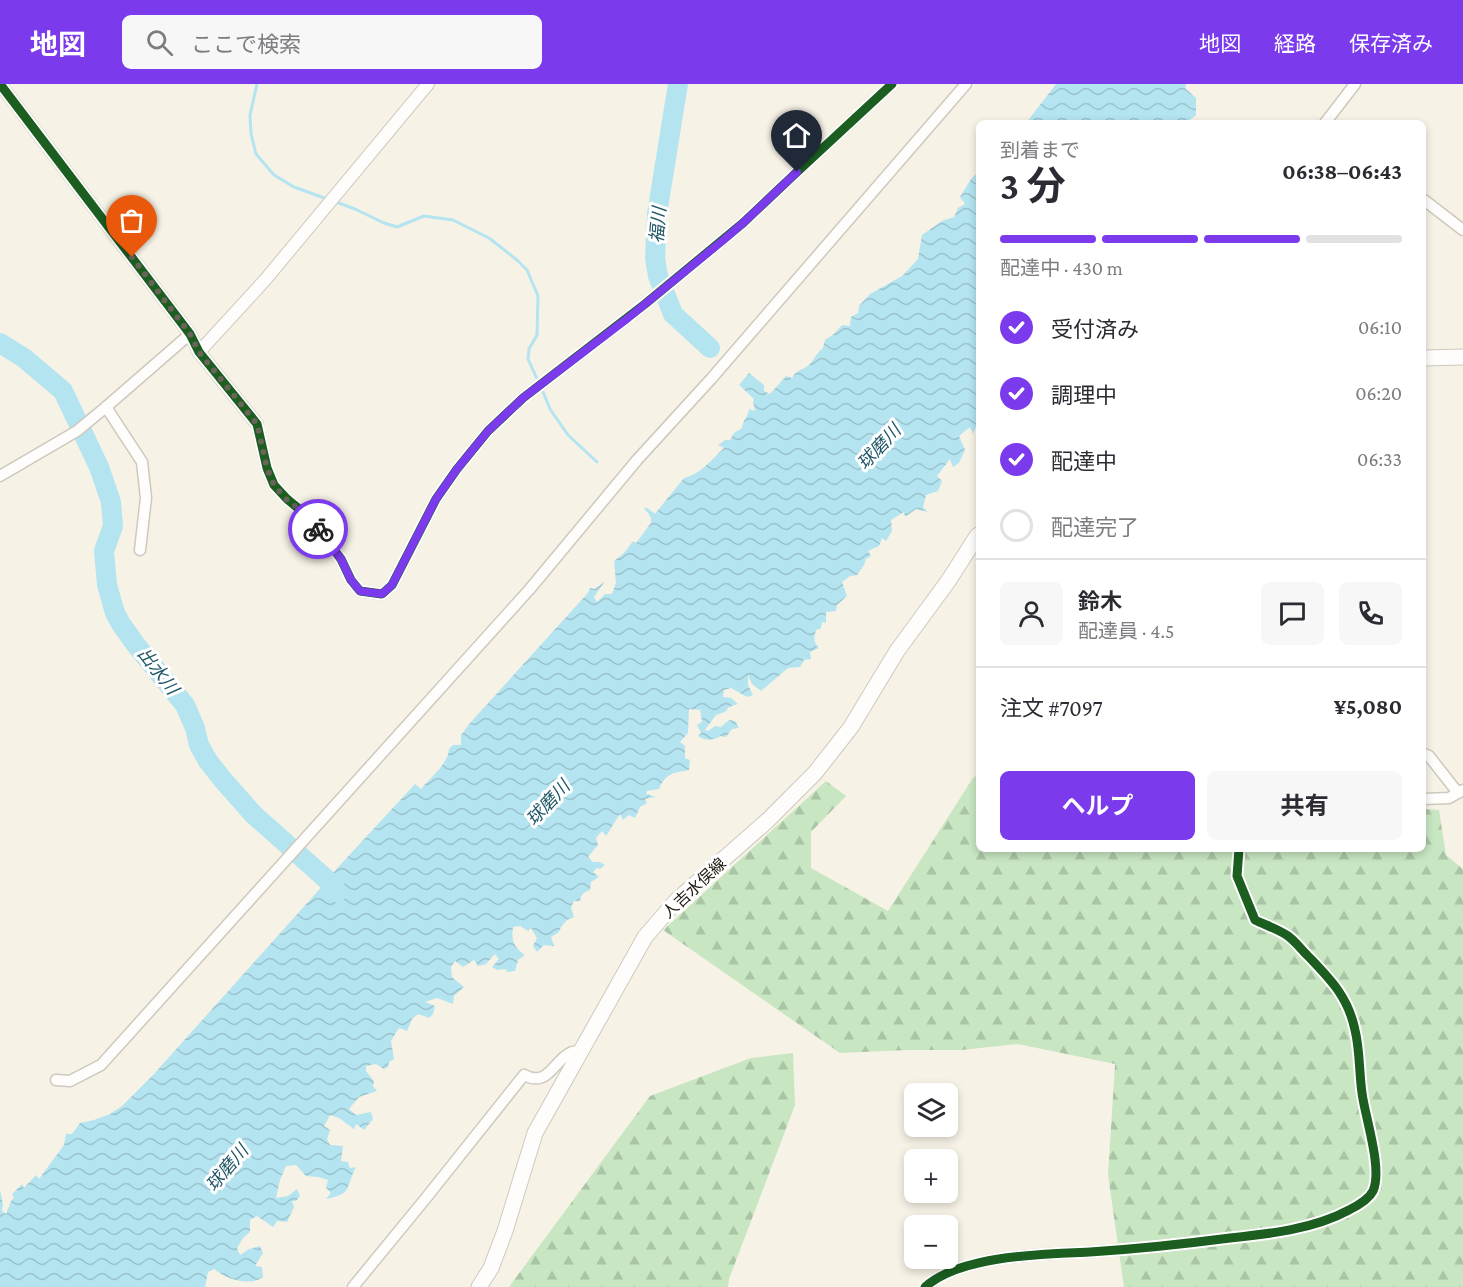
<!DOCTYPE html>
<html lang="ja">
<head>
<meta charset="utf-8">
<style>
  body { margin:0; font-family:"Crimson Pro","Noto Sans JP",serif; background:#f7f7f7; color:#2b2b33; height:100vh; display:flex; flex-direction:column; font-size:22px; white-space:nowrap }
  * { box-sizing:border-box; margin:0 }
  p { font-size:20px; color:#7c7c81 }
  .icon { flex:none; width:33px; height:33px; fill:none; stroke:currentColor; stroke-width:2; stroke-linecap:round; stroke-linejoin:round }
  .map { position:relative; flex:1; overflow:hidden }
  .side { position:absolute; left:976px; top:36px; width:450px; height:732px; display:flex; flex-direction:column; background:#fff; border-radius:9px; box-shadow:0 3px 9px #0003 }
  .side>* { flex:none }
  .buttons { position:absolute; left:904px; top:999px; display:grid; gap:12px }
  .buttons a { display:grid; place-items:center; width:54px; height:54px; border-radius:9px; background:#fff; box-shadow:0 3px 9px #0003; font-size:30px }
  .pin { position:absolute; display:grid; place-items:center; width:51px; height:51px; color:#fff; margin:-62px -26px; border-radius:50% 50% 50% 0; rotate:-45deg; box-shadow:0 0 6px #0007 }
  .pin .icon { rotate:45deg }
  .courier { position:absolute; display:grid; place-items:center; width:60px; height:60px; margin:-30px; border:4px solid #7c3aed; border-radius:50%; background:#fff; color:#222; box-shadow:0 2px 8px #0007 }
  .summary em { font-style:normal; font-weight:700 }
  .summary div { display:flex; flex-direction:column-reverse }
  .summary { display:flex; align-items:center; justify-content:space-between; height:102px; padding:0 24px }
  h1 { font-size:39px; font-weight:700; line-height:45px }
  .bar { display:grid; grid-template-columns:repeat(4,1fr); gap:9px 6px; align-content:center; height:72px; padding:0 24px }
  .bar i { height:8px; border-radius:4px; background:#e1e1e2 }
  .bar .active { background:#7c3aed }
  .bar p { grid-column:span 4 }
  .line { display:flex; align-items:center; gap:15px; padding:0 24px; border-top:2px solid #e1e1e2 }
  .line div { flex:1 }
  .round { display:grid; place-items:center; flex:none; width:63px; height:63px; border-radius:9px; background:#f7f7f7 }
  ol { padding:0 24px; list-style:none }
  li { display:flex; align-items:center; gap:18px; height:66px }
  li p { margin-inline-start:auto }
  li .icon { padding:6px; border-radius:50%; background:#7c3aed; color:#fff; stroke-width:4 }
  li:last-child { color:#7c7c81 }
  li i { width:33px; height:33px; border:3px solid #e1e1e2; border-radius:50% }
  .button { display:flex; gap:12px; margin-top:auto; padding:12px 24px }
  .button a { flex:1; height:69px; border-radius:9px; background:#7c3aed; color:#fff; font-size:24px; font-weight:700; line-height:69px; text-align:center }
  .button a+a { background:#f7f7f7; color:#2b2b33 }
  header { display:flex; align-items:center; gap:36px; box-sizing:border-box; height:84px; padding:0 30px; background:#7c3aed; color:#fff }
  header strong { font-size:28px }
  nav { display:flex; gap:33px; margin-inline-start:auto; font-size:21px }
  .search { width:420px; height:54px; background:#f7f7f7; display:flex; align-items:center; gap:15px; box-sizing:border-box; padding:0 21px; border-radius:9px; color:#7c7c81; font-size:22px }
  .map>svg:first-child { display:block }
  .forest { fill:url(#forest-firs) }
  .water { fill:url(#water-waves) }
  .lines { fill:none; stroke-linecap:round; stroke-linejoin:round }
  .stream { stroke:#b4e4f0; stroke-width:3 }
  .river { stroke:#b4e4f0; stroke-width:20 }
  .minor-casing { stroke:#cec9be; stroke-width:13 }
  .tertiary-casing { stroke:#cec9be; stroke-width:14 }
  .primary-casing { stroke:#cec9be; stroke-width:17 }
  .minor { stroke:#fefdfb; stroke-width:10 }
  .tertiary { stroke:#fefdfb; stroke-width:12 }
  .primary { stroke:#fefdfb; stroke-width:15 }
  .cycleway-casing { stroke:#fff; stroke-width:13 }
  .cycleway { stroke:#1b5e20; stroke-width:9 }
  .done { stroke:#69645a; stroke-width:6; stroke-dasharray:0 10.8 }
  .route { stroke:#7c3aed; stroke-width:8 }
  .labels { text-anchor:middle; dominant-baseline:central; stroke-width:6; stroke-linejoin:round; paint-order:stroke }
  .street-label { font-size:16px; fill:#1c180e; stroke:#fff }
  .water-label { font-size:18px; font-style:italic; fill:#1f5767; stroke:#fff }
</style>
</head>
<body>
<header>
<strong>地図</strong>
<div class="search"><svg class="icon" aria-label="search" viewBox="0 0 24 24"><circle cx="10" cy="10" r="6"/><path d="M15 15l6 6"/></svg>ここで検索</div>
<nav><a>地図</a><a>経路</a><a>保存済み</a></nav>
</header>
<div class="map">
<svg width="1463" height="1203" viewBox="0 0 1463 1203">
  <defs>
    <pattern id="forest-firs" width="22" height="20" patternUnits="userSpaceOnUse" patternTransform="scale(1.5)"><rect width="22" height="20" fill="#c7e6c1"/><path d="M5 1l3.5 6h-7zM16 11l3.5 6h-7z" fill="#aac5a5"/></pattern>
    <pattern id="water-waves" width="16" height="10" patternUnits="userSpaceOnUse" patternTransform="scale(1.5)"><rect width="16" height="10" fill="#b4e4f0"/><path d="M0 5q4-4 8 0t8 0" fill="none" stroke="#9ac3cd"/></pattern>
  </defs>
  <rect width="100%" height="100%" fill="#f7f2e6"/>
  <g class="forest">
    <path d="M979 690 980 765H1247L1249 766 1250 765H1424V725L1439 726 1446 771 1463 785V1203H1124L1108 1091 1115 980 1018 960 961 966H907L840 969 663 846 826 697 846 712 811 748V784L888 827 973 694Z"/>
    <path d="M793 969 795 1021 729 1195 728 1203H509L650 1012 751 974Z"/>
  </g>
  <g class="water">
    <path d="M1056 0H1186L1185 4 1196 14V31L1186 39H1026Z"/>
    <path d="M979 87V340H977L973 350 970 343 959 352 965 366 959 379 953 383 950 375 937 392 942 397 938 407 926 411 923 423 928 428 916 425 905 433 904 428 891 436 892 447 886 457 882 454 879 462 868 467 871 472 866 475 864 481 857 491 850 492 842 498 847 512 837 521 836 527 826 528V539L822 538 821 544 816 546C814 554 813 558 819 564L810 568 811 575 804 576 800 583 788 584 761 607 752 600 748 591V601L753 611 747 613 731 604 724 606 723 613 731 614 738 620 729 623 725 628 716 631 705 646 708 647 715 642 721 643 729 636 735 637 739 644 732 645 726 653 720 652C712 657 706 657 698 652L701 649 697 641 702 638 700 626 689 625 688 649 680 658 685 662V674L690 676 689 686C673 689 666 689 659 705L647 707 646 710 656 713 645 715 647 719 640 723 635 734 629 731 623 736 620 730 606 752 602 747 596 754 598 761 588 773 593 778H600L605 781 600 785 597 784 593 788 599 793 591 798 590 806C584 808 581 810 580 817H574L571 823 574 833 567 836 561 843 559 848 551 853 554 862 544 861 537 868 533 862 537 854 531 844 528 847 520 842 513 843C511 857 514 863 525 871L518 876 515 887 508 888 505 885 497 886 492 883 499 875 495 870 486 880 478 882 474 876 463 883 455 877 451 883 452 893 464 903 454 912 453 920 437 914 425 918 435 922 433 930 429 934 418 930 412 935 407 947 399 944 391 957 394 975 389 978 388 983 384 985 376 980 366 982V987L374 997 373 1002 377 1007 359 1013 349 1025 356 1031 371 1028 373 1035 364 1046 356 1040 354 1045 339 1034 330 1031 324 1042 330 1046 327 1055 330 1061 343 1062 341 1077 348 1078 350 1084 356 1083C345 1104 353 1110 326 1115L331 1109 326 1104 328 1096 319 1093 306 1092 296 1081 286 1082 280 1096 276 1114 288 1112 297 1105 300 1112 296 1117H292L294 1123 287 1138 277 1137 273 1143 257 1132 250 1136V1148L243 1154 237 1164 240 1171 249 1165 260 1162 263 1169 255 1182 262 1183 263 1193C249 1203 226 1195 214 1185L208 1188 205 1203H0V1106L3 1120 2 1127 6 1130 11 1117 14 1114 12 1110 22 1100 24 1104 36 1091 39 1095 64 1061 66 1050H72L80 1039 94 1036 110 1030 122 1022 153 991 326 798 318 790 321 786 329 793 415 700 421 705C431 693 448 680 449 665L453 661H461V651L470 639 587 510 590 504 595 505 605 497 594 513 597 518 605 510H612L616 499 614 477 624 469 633 457 636 459 651 439V434L646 425 654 431 684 394C701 390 711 376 724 364L718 361 725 356H730L734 349 742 344C743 336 748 333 749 325L755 327 753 318 754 315 739 301 749 289 764 301V307L770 310 786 292 792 294C798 284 802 287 809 281 815 275 816 269 823 264L825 256 834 250 842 241 850 242 851 233 858 229 859 222 870 210 902 192 918 175 922 151 942 137 954 133 958 124 965 120 960 113 971 95Z"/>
  </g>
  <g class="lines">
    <g class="stream">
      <path d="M257 0 250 31 251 50 256 70 274 91 294 103 327 115"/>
      <path d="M336 118 355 125 384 139 397 143 424 132 453 136 489 154 517 176 527 186 538 212 537 251 529 265 528 275 538 297"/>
      <path d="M541 303 550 325 568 351 597 378"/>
      <path d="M646 425 657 433"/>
    </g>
    <g class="river">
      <path d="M678 0 657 130 655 174 658 192 673 230 710 264"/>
      <path d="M0 259 24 274 63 307 99 383 111 418 113 442 104 467 107 501 115 529 121 540 136 561 185 621 195 644 199 661 208 677 223 696 254 731 334 802 337 808"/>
    </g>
    <defs>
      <g id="minor">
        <path d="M1325 39 1355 0"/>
        <path d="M1424 116 1463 146"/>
        <path d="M106 323 142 378 146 414 140 466"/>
        <path d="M257 340 267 384 274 401 287 415 310 434 341 475 351 496 360 507 382 510 392 501 436 415 457 385 488 347 523 314 645 220 743 139 797 88 892 0"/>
        <path d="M0 392 77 347 106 323 190 250"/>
        <path d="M1424 670 1429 672 1458 709"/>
        <path d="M1424 715 1449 714 1463 706"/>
        <path d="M56 996 70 997 101 981 529 506 637 376 711 295 966 0"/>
        <path d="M353 1203 426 1114 524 991C549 1004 553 976 572 968 574 967 579 968 581 968"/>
        <path d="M925 1203C961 1171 1043 1170 1090 1168 1137 1165 1184 1160 1230 1154 1269 1150 1314 1145 1349 1126 1357 1122 1369 1115 1373 1107 1383 1085 1365 1033 1362 1009 1359 988 1360 966 1355 946 1348 912 1329 894 1307 871 1301 865 1295 857 1288 852 1278 845 1265 841 1255 836L1237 792 1239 765"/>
      </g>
      <g id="tertiary">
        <path d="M0 0 190 250 199 268 257 340"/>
        <path d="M199 268 265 196 428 0"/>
      </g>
      <g id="primary">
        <path d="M1424 274 1463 273"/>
        <path d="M479 1203 491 1184 505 1147 535 1049 645 853 676 817 767 737 815 689 851 643 897 567 949 496 977 452 980 450"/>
      </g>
    </defs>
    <use href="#minor" class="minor-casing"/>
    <use href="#tertiary" class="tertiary-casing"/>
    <use href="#primary" class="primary-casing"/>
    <use href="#minor" class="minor"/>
    <use href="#tertiary" class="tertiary"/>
    <use href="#primary" class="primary"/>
    <defs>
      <g id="cycleway">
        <path d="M0 0 190 250 199 268 257 340 267 384 274 401 287 415 310 434 341 475 351 496 360 507 382 510 392 501 436 415 457 385 488 347 523 314 645 220 743 139 797 88 892 0"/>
        <path d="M925 1203C961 1171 1043 1170 1090 1168 1137 1165 1184 1160 1230 1154 1269 1150 1314 1145 1349 1126 1357 1122 1369 1115 1373 1107 1383 1085 1365 1033 1362 1009 1359 988 1360 966 1355 946 1348 912 1329 894 1307 871 1301 865 1295 857 1288 852 1278 845 1265 841 1255 836L1237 792 1239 765"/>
      </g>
    </defs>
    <use href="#cycleway" class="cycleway-casing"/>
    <use href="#cycleway" class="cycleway"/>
  </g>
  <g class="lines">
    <path class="done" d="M132 173 190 250 199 268 257 340 267 384 274 401 286 415 310 434 318 445"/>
    <path class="route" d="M318 445 341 475 351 496 360 507 382 510 392 501 436 415 457 385 488 347 523 314 628 234 727 153 743 139 797 88"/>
  </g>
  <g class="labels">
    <g class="street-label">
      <text transform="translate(694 804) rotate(-43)">人吉水俣線</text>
    </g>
    <g class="water-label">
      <text transform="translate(658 141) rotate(-85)">福川</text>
      <text transform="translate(879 363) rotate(-47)">球磨川</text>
      <text transform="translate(158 587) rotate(52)">出水川</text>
      <text transform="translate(548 719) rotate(-47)">球磨川</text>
      <text transform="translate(227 1084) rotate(-50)">球磨川</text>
    </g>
  </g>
</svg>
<div class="buttons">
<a><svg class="icon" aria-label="layers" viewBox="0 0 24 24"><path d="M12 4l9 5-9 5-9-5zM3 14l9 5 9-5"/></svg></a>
<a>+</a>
<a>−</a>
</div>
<div class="pin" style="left:132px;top:173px;background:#ea580c"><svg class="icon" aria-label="bag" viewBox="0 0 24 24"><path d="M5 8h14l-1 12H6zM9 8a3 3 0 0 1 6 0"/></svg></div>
<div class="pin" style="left:797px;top:88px;background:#1f2937"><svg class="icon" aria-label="home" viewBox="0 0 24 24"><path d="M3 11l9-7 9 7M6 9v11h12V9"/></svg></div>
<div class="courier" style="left:318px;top:445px"><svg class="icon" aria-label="bike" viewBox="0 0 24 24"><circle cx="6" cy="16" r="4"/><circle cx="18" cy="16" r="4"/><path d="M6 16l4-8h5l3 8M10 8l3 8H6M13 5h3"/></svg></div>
<section class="side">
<div class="summary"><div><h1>3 分</h1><p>到着まで</p></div><em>06:38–06:43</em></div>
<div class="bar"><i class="active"></i><i class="active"></i><i class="active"></i><i></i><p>配達中 · 430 m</p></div>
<ol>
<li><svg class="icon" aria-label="check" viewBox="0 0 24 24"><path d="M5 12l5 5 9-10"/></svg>受付済み<p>06:10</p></li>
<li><svg class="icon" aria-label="check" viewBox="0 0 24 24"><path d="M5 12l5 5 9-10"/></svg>調理中<p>06:20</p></li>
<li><svg class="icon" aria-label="check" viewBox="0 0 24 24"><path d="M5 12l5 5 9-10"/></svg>配達中<p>06:33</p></li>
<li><i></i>配達完了</li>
</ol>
<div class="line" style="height:108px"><a class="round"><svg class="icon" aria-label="person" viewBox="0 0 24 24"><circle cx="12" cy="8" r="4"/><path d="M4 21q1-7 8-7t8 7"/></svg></a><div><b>鈴木</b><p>配達員 · 4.5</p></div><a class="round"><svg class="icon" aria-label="chat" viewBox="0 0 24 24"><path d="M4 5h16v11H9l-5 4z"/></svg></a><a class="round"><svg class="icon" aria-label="phone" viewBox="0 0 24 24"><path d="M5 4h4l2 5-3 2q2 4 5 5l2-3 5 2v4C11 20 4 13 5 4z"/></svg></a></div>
<div class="line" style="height:78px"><div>注文 #7097</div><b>¥5,080</b></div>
<div class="button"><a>ヘルプ</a><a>共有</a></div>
</section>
</div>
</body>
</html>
